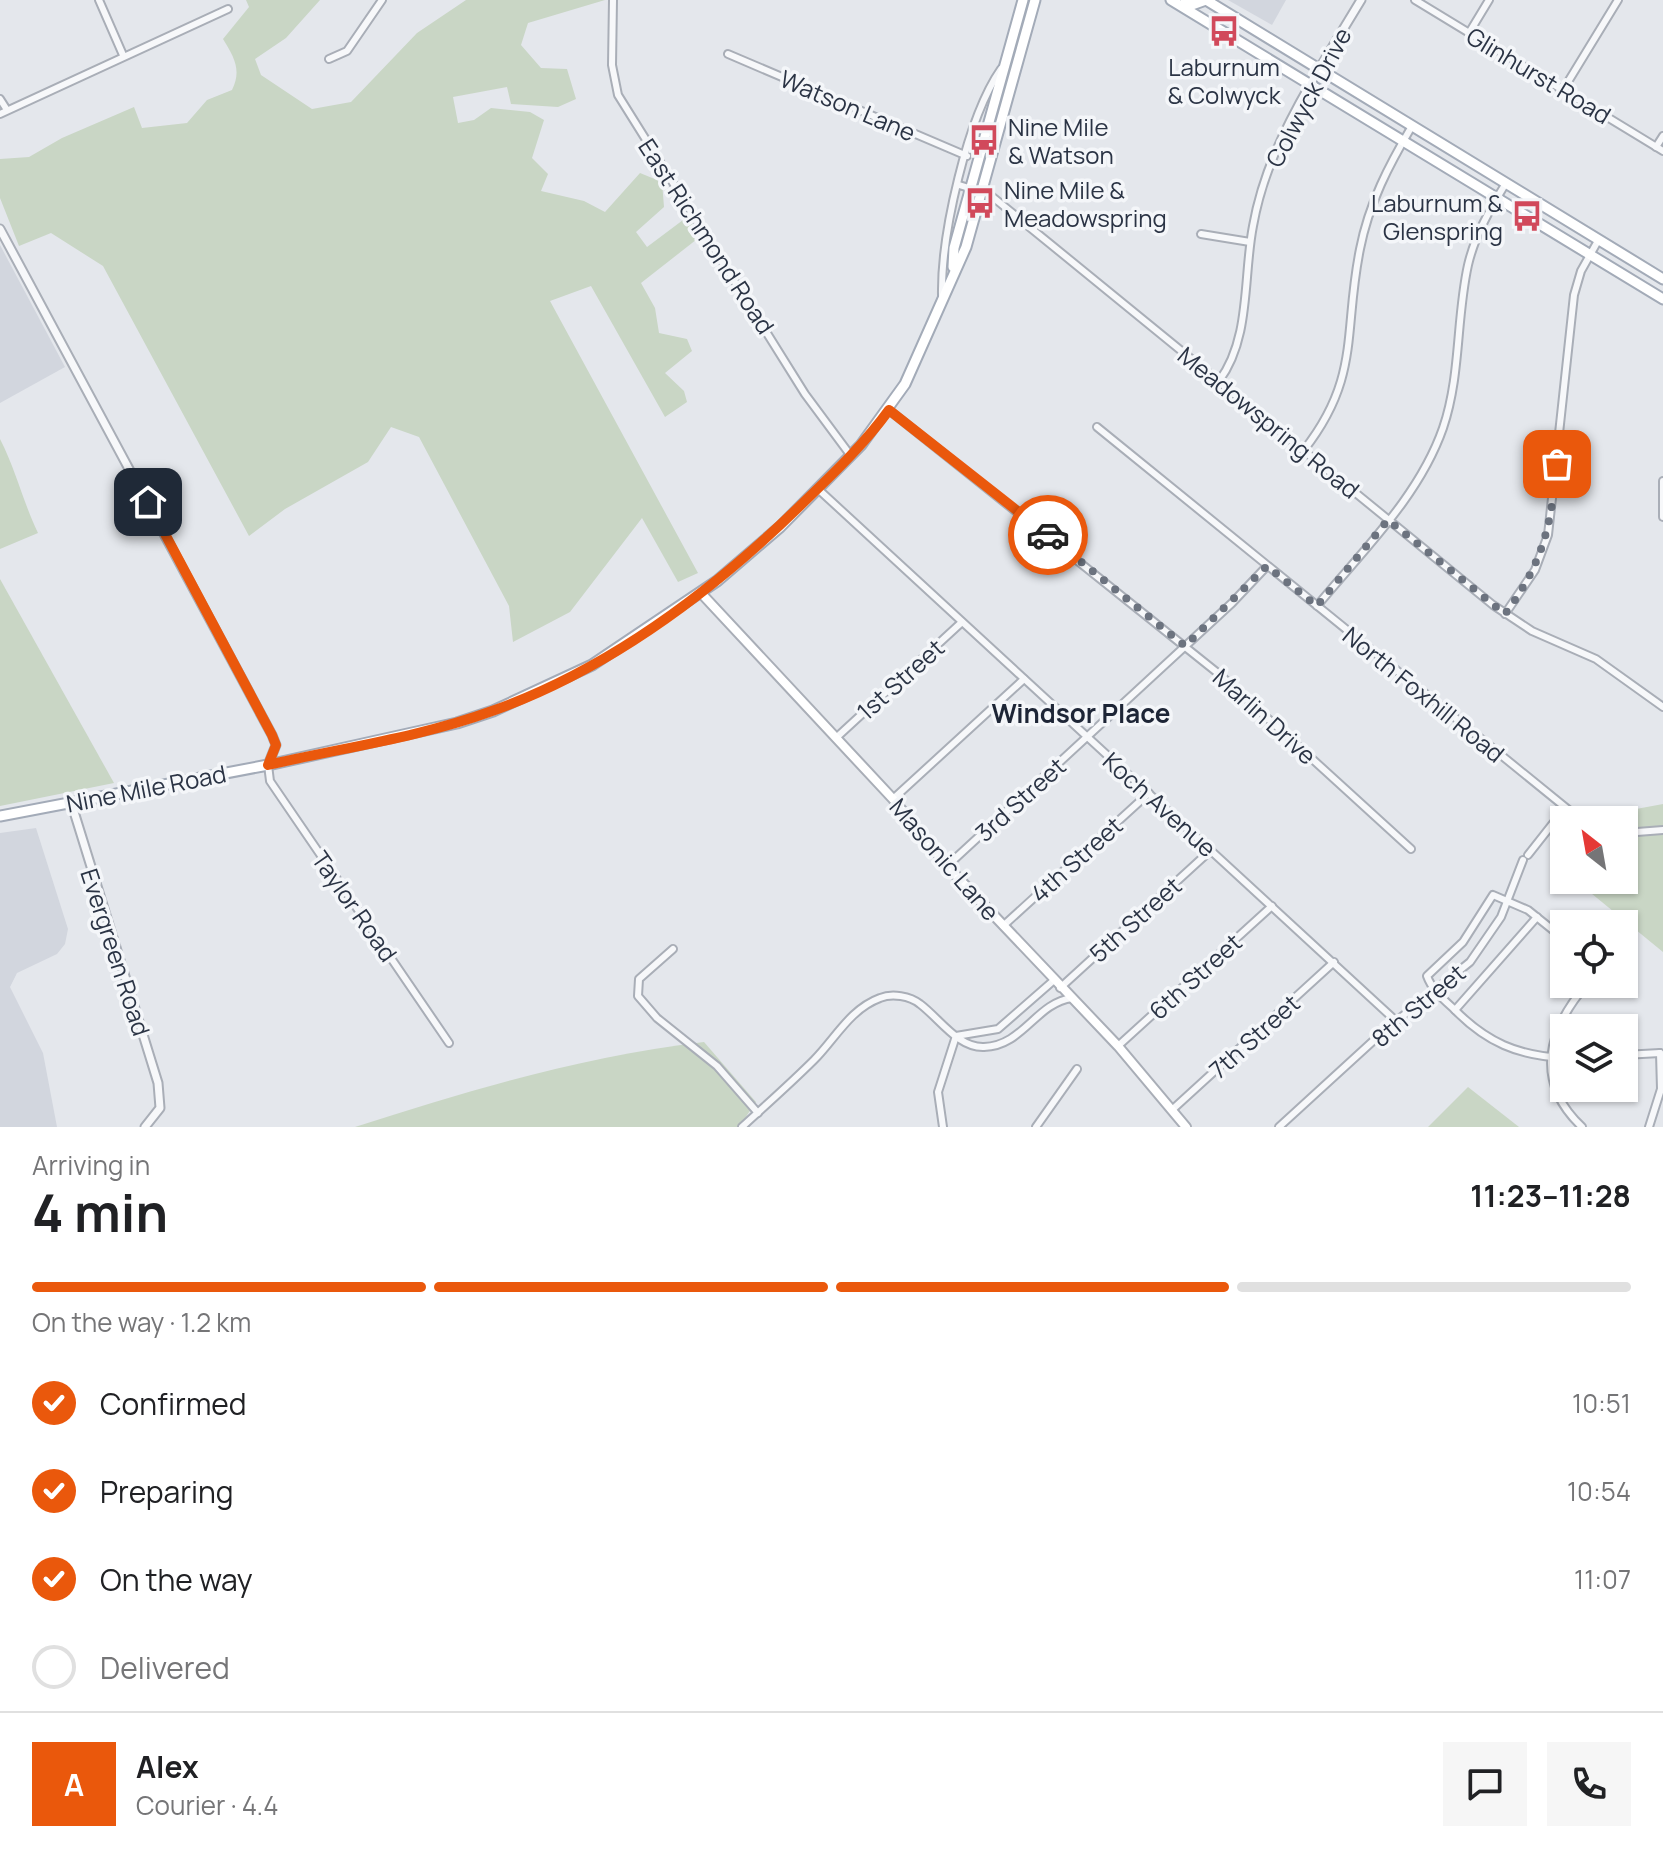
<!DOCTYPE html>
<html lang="en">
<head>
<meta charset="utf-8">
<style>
  body { margin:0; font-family:Manrope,sans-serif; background:#f6f6f6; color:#202124; height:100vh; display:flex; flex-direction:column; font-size:30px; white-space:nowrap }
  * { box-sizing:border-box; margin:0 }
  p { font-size:26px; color:#757577 }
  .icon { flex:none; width:44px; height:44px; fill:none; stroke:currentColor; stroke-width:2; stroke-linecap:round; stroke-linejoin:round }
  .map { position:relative; height:1127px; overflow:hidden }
  .side { display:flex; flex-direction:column; background:#fff; flex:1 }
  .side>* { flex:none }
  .needle { width:52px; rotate:329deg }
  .fabs { position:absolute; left:1550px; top:806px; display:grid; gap:16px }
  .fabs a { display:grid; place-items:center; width:88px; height:88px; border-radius:0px; background:#fff; box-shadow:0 2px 6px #0004; font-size:40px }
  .pin { position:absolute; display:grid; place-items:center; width:68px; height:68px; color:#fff; margin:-34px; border-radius:16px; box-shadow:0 4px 12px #0006 }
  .courier { position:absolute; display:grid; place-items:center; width:80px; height:80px; margin:-40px; border:6px solid #ea580c; border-radius:50%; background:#fff; color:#222; box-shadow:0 2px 10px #0007 }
  .overview em { font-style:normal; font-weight:700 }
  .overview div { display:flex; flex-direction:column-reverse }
  .overview { display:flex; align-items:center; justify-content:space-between; height:136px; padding:0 32px }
  h1 { font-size:52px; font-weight:700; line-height:60px }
  .bar { display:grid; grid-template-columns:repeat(4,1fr); gap:12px 8px; align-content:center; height:96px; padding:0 32px }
  .bar i { height:10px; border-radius:6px; background:#e0e0e0 }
  .bar .active { background:#ea580c }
  .bar p { grid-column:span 4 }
  .line { display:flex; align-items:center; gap:20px; padding:0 32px; border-top:2px solid #e0e0e0 }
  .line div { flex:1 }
  .round { display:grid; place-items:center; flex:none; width:84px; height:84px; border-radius:0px; background:#f6f6f6 }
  ol { padding:0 32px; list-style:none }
  li { display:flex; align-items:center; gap:24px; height:88px }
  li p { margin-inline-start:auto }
  li .icon { padding:8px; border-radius:50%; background:#ea580c; color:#fff; stroke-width:4 }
  li:last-child { color:#757577 }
  li i { width:44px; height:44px; border:4px solid #e0e0e0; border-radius:50% }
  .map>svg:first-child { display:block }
  .built { fill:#d2d6de }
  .green { fill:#c9d6c5 }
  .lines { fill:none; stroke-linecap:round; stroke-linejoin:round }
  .minor-casing { stroke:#a9aeb7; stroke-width:10 }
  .tertiary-casing { stroke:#a9aeb7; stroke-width:11 }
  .secondary-casing { stroke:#a9aeb7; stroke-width:12 }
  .primary-casing { stroke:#a3abb8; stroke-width:13 }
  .minor { stroke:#f7f8fa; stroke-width:6 }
  .tertiary { stroke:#f7f8fa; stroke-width:7 }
  .secondary { stroke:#fff; stroke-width:8 }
  .primary { stroke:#fff; stroke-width:9 }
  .done { stroke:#6c737f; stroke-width:8; stroke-dasharray:0 14.4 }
  .route { stroke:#ea580c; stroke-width:10 }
  .labels { text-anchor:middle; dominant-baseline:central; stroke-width:7; stroke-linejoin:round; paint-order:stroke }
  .poi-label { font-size:24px; fill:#2b3445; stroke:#f4f6f9; text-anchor:start }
  .street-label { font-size:24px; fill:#2b3445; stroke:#f4f6f9 }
  .neighbourhood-label { font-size:26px; font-weight:bold; fill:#1d2536; stroke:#f4f6f9 }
</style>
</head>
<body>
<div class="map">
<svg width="1663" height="1127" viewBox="0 0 1663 1127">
  <rect width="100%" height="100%" fill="#e4e7ec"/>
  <g class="built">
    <path d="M1228 0H1286L1272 25Z"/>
    <path d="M0 245 65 367 0 403Z"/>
    <path d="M36 828 68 929 65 944 57 954 17 973 10 987 43 1053 57 1127H0V833Z"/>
  </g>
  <g class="green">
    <path d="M246 0H320L286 38 255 59 261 75 312 109 351 102 417 33 466 0H605L528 23 521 45 541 68 567 69 576 99 558 107 511 104 507 87 453 97 458 123 474 120 491 108 530 112 544 120 532 158 548 174 541 191 584 201 605 212 640 173 662 182 664 207 636 232 647 247 687 217 701 236 641 283 655 308 659 333 687 339 692 351 665 373 684 391 687 402 665 417 591 286 550 301 698 573 678 582 642 518 570 612 513 642 509 606 419 437 391 427 368 462 285 509 249 536 103 266 51 233 19 246 0 198V159L29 157 62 138 134 107 142 128 187 123 207 100 232 90C242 70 234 57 223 39L249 7Z"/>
    <path d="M0 439C16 470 23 502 38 533L0 549Z"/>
    <path d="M0 579 114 783 0 806Z"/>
    <path d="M1663 804V952L1575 880H1624V820H1577Z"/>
    <path d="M704 1042 756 1102 739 1127H355C470 1090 584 1056 704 1042Z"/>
    <path d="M1468 1087 1519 1127H1428Z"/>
  </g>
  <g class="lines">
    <defs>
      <g id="minor">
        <path d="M99 0 123 55"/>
        <path d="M613 0 612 65 618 95 805 394 851 456"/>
        <path d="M1415 0 1663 151"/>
        <path d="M1469 33 1489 0"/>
        <path d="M728 54 967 156"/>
        <path d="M329 59 347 51 382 0"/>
        <path d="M1563 90 1618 0"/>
        <path d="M0 99 7 110"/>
        <path d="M0 114 228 9"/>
        <path d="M1656 147 1663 136"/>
        <path d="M959 185 989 194 1493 605 1532 631 1596 659 1663 707"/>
        <path d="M1201 234 1250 242"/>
        <path d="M942 295C941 235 967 118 1001 69"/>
        <path d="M1219 381C1251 338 1243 277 1253 226 1262 175 1284 129 1310 84"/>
        <path d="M889 410 1219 674 1411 849"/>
        <path d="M1097 427 1581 820"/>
        <path d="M1304 450C1361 377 1343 332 1360 249 1369 203 1389 165 1412 126"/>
        <path d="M1663 481V517"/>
        <path d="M818 489 1396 1021"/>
        <path d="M1317 606C1362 551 1419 497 1443 428 1461 375 1456 319 1468 265 1475 235 1490 209 1506 183"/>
        <path d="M1505 614 1535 570 1548 535 1574 295 1581 271 1599 239"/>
        <path d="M837 737 962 622"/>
        <path d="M268 765 270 781 449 1043"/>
        <path d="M893 799 1024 679"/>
        <path d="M1624 833 1663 830"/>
        <path d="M1528 855 1565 808"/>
        <path d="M947 866 1232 603 1267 566"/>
        <path d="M1003 926 1149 793"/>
        <path d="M1564 939 1528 910 1493 895 1463 942 1427 976C1432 990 1443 999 1454 1009 1486 1042 1518 1056 1564 1058"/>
        <path d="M673 949 639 979 638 996 657 1018 717 1066 758 1113"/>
        <path d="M1620 984 1626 989"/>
        <path d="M1060 988 1211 850"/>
        <path d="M1455 1010 1537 917"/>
        <path d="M956 1036 998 1029 1053 981"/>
        <path d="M1118 1046 1272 906"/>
        <path d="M1624 1055 1660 1053"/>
        <path d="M1173 1109 1334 962"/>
        <path d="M742 1127C766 1105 791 1083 814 1060 835 1039 850 1009 880 998 892 993 910 996 920 1004 940 1019 958 1048 984 1047 1023 1046 1036 1003 1072 998"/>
        <path d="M943 1127 938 1092 956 1036"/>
        <path d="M1036 1127 1077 1069"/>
        <path d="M1279 1127 1384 1031 1470 962 1501 917 1523 860"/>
        <path d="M1582 1127C1533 1081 1548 1029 1587 984"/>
        <path d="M1649 1127 1661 1089 1660 1053"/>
      </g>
      <g id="tertiary">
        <path d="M1310 84 1361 0"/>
        <path d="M0 229 272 735 276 745 268 765"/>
        <path d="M71 802 158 1083 160 1108 145 1127"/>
      </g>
      <path id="secondary" d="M701 593 893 799 947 866 1118 1046 1186 1127"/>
      <g id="primary">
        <path d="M1171 0 1663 299"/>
        <path d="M1185 0 1192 5 1206 0"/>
        <path d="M1206 0 1663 279"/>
        <path d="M953 267 954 248 1023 0"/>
        <path d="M0 816 268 765 457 723 493 711 592 665 717 581 780 527 861 445 905 384 966 247 1035 0"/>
      </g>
    </defs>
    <use href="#minor" class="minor-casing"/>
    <use href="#tertiary" class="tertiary-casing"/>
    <use href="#secondary" class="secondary-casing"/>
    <use href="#primary" class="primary-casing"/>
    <use href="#minor" class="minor"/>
    <use href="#tertiary" class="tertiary"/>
    <use href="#secondary" class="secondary"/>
    <use href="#primary" class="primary"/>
  </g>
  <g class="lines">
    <path class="done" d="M1048 535 1185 646 1267 566 1317 606 1388 520 1505 614C1543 563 1551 526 1557 464"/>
    <path class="route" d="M148 502 272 735 276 745 268 765C342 748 421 737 492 711 613 668 717 588 807 499 836 471 865 443 889 410L1048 535"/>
  </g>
  <defs>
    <symbol id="bus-bare" viewBox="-9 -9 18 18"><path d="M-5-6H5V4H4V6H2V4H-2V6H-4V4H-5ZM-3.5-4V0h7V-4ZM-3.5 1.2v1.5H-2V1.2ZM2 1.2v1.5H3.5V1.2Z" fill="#d1495b" stroke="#f4f6f9" stroke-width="2.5" paint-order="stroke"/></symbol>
  </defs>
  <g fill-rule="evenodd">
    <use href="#bus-bare" x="1202" y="9" width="44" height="44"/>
    <use href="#bus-bare" x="962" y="118" width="44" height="44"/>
    <use href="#bus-bare" x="958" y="181" width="44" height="44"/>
    <use href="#bus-bare" x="1505" y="194" width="44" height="44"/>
  </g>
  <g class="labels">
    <g class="poi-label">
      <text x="1224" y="66" text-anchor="middle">Laburnum<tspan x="1224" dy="28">&amp; Colwyck</tspan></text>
      <text x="1008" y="126">Nine Mile<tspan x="1008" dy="28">&amp; Watson</tspan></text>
      <text x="1004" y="189">Nine Mile &amp;<tspan x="1004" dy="28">Meadowspring</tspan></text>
      <text x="1503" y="202" text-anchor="end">Laburnum &amp;<tspan x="1503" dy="28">Glenspring</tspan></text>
    </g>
    <g class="street-label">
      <text transform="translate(1539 75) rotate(31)">Glinhurst Road</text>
      <text transform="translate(1308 97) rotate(-62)">Colwyck Drive</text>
      <text transform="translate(848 105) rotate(23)">Watson Lane</text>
      <text transform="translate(707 236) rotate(57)">East Richmond Road</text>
      <text transform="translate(1269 422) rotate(39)">Meadowspring Road</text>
      <text transform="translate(900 679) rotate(-42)">1st Street</text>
      <text transform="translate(1424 694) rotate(39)">North Foxhill Road</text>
      <text transform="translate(1265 716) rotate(42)">Marlin Drive</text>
      <text transform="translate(146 788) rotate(-11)">Nine Mile Road</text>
      <text transform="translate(1020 799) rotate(-42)">3rd Street</text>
      <text transform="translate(1160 804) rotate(42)">Koch Avenue</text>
      <text transform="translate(945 859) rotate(49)">Masonic Lane</text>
      <text transform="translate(1076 859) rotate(-42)">4th Street</text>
      <text transform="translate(355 906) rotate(55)">Taylor Road</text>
      <text transform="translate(1135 919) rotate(-42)">5th Street</text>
      <text transform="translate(116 952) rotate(72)">Evergreen Road</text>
      <text transform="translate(1195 976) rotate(-42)">6th Street</text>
      <text transform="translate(1418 1005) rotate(-40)">8th Street</text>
      <text transform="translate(1254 1036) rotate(-42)">7th Street</text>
    </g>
    <g class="neighbourhood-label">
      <text x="1081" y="713">Windsor Place</text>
    </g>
  </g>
</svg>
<div class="fabs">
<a><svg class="needle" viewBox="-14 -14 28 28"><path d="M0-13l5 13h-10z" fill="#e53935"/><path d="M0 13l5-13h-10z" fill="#757577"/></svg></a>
<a><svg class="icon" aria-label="locate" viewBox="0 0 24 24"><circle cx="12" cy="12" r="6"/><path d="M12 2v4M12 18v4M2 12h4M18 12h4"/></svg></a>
<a><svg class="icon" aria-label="layers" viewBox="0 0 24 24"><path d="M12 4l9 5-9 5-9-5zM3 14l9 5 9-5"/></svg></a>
</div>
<div class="pin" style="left:1557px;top:464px;background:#ea580c"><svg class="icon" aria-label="bag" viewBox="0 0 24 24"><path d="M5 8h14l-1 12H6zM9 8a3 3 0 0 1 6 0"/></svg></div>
<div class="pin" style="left:148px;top:502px;background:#1f2937"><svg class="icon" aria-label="home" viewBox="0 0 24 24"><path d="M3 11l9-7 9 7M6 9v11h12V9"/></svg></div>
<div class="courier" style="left:1048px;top:535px"><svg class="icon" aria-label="car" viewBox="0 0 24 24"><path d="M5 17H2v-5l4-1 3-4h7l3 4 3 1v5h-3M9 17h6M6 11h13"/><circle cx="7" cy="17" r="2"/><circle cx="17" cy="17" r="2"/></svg></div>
</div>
<section class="side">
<div class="overview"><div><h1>4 min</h1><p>Arriving in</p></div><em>11:23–11:28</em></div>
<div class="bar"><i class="active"></i><i class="active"></i><i class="active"></i><i></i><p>On the way · 1.2 km</p></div>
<ol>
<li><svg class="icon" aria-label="check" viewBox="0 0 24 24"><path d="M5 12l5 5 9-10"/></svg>Confirmed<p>10:51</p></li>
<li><svg class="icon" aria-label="check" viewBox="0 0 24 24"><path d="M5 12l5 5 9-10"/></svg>Preparing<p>10:54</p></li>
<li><svg class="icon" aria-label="check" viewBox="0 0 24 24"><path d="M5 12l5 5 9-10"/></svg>On the way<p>11:07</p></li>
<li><i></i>Delivered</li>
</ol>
<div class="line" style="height:144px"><b class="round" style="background:#ea580c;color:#fff">A</b><div><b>Alex</b><p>Courier · 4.4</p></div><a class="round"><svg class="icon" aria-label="chat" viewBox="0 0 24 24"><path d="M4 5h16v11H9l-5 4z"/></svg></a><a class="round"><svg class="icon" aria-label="phone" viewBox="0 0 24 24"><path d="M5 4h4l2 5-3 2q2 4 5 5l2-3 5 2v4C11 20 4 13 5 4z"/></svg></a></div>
</section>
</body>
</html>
